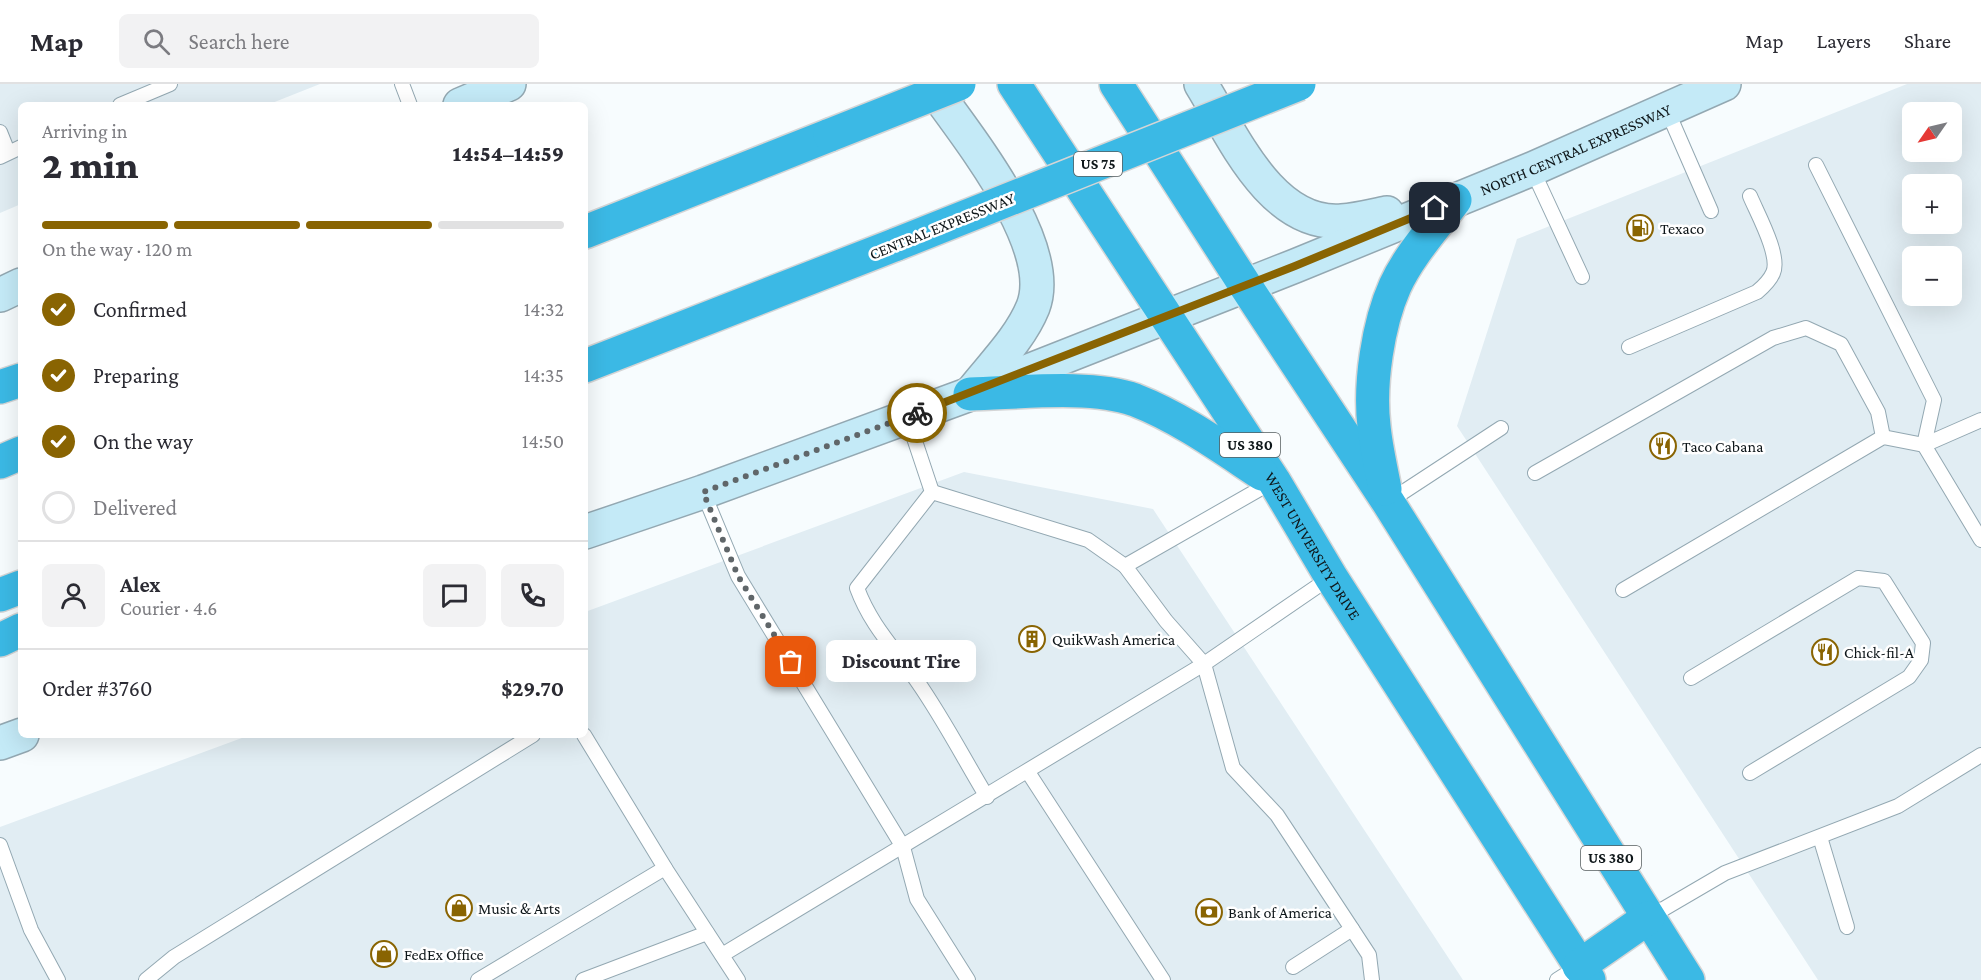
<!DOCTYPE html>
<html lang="en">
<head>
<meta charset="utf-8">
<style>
  body { margin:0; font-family:"Crimson Pro",serif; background:#f2f2f3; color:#2b2b33; height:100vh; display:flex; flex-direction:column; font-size:22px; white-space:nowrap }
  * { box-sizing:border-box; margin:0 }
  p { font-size:20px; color:#7c7c81 }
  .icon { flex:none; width:33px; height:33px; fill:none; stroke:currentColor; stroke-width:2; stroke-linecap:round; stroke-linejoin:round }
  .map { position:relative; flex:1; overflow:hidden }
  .sheet { position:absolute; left:18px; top:18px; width:570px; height:636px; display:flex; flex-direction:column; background:#fff; border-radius:9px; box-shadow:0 6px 24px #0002 }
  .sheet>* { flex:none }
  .needle { width:39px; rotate:236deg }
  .buttons { position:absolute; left:1902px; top:18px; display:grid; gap:12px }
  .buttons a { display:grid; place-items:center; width:60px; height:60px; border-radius:9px; background:#fff; box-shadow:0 6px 24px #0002; font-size:30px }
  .pin { position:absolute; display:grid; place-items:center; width:51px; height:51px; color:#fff; margin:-26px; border-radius:12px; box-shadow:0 3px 9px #0006 }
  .courier { position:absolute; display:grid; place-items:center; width:60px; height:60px; margin:-30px; border:4px solid #896402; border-radius:50%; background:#fff; color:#222; box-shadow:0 2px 8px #0007 }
  .bubble { position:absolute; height:42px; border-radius:9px; background:#fff; box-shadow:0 6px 24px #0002; font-size:20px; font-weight:800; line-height:42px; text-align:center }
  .headline em { font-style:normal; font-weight:800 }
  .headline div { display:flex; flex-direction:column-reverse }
  .headline { display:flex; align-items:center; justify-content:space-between; height:102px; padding:0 24px }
  h1 { font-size:39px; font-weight:800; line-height:45px }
  .bar { display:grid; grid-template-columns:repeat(4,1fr); gap:9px 6px; align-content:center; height:72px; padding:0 24px }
  .bar i { height:8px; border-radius:4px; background:#e1e1e2 }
  .bar .on { background:#896402 }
  .bar p { grid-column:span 4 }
  .line { display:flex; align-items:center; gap:15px; padding:0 24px; border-top:2px solid #e1e1e2 }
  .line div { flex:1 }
  .round { display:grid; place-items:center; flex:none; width:63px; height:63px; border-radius:9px; background:#f2f2f3 }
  ol { padding:0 24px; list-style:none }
  li { display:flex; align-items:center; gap:18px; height:66px }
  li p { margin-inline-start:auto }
  li .icon { padding:6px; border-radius:50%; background:#896402; color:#fff; stroke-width:4 }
  li:last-child { color:#7c7c81 }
  li i { width:33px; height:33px; border:3px solid #e1e1e2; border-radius:50% }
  header { display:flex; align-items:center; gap:36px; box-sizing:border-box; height:84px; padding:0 30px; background:#fff; border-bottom:2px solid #e1e1e2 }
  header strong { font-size:28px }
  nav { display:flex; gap:33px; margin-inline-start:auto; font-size:21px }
  .search { width:420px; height:54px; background:#f2f2f3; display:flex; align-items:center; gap:15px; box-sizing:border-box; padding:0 21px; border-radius:9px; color:#7c7c81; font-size:22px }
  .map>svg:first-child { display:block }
  .built { fill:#e1edf3; fill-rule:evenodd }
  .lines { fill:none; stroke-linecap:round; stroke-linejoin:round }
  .lane-casing { stroke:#93a8b2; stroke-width:16 }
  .secondary-casing { stroke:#93a8b2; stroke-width:36 }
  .highway-casing { stroke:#d4d5d6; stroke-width:36 }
  .lane { stroke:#fff; stroke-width:14 }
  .secondary { stroke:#c4eaf7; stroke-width:33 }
  .highway { stroke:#3bb9e5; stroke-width:33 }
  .highway-bridge-casing { stroke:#d4d5d6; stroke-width:36; stroke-linecap:butt }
  .highway-bridge { stroke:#3bb9e5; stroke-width:33 }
  .done { stroke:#606669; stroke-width:6; stroke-dasharray:0 10.8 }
  .route { stroke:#896402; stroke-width:8 }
  .labels { text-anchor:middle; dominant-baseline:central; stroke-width:5; stroke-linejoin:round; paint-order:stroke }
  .shield { fill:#fff; stroke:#565c5e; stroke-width:1.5 }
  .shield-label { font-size:15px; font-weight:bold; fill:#0e1619 }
  .street-label { font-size:16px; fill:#0e1619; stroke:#fff }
  .poi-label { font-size:16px; fill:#0e1619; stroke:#fff; text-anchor:start }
</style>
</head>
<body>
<header>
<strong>Map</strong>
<div class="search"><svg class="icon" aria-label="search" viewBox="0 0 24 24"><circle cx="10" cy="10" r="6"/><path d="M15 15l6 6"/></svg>Search here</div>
<nav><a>Map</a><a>Layers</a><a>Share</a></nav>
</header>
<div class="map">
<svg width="1981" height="896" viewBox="0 0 1981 896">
  <rect width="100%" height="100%" fill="#f7fcfe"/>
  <g class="built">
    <path d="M0 0H320L267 21H21V120L0 129Z"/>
    <path d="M1907 0H1981V896H1818L1457 342 1517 155ZM1912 28H1952V68H1912ZM1912 100H1952V140H1912ZM1912 172H1952V212H1912Z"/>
    <path d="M964 388 1153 425 1463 896H0V743L250 651H585V528Z"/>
  </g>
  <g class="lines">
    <defs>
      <g id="lane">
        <path d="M402 0 410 21"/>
        <path d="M120 21 170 0"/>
        <path d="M1667 26 1711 127"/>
        <path d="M0 48 8 68"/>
        <path d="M0 73 21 63"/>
        <path d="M1532 85 1582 193"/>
        <path d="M1629 263 1757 208C1763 203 1770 196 1773 189 1781 172 1757 129 1750 112"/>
        <path d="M907 333 932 408 857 504C871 542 895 565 917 597 943 634 964 675 987 713"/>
        <path d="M1981 336 1924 361 1981 456"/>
        <path d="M1535 389 1773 254 1806 244 1841 260 1878 328 1883 353"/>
        <path d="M1272 398 1125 482 1166 537 1204 580 1233 684 1277 731 1352 845 1369 871 1372 896"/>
        <path d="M703 408 738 492 903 763 917 815 968 896"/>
        <path d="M932 408 1088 456 1125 482"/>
        <path d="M1388 418 1501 344"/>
        <path d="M1623 506 1883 353 1924 361 1934 316 1816 81"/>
        <path d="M1691 594 1858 494 1884 497 1923 559 1921 576 1909 593 1750 689"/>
        <path d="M584 651 665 784 738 896"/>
        <path d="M1028 688 1163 896"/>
        <path d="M1820 753 1847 843"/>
        <path d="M0 761 31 846 58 896"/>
        <path d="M1648 834 1725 789 1898 722 1981 671"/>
        <path d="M722 871 1204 580 1331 493"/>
        <path d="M1293 883 1352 845"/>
        <path d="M146 896 174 873 533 651"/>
        <path d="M478 896 665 784"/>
        <path d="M583 896 707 849"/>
        <path d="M1557 896 1579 882"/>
      </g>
      <g id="secondary">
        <path d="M930 0C965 50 1057 161 1033 223 1020 255 992 282 971 309"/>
        <path d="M1201 0C1232 50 1271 143 1342 137 1357 136 1372 132 1387 129"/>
        <path d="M460 21 509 0"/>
        <path d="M0 211 21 201"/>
        <path id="s1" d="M585 448 703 408 970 310 1295 182 1532 85 1724 0"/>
        <path d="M0 659 22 651"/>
      </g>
      <g id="highway">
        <path id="s2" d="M1014 0 1274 397 1331 493 1589 896"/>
        <path d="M1116 0 1245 201 1388 418 1688 896"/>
        <path d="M585 148 830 51"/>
        <path d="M585 282 897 160"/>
        <path d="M0 303 21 296"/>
        <path d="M970 310C1017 309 1091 300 1135 316 1181 334 1221 363 1262 390"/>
        <path d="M0 378 21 369"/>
        <path d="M1385 405C1381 384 1376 363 1374 342 1369 300 1378 240 1395 202 1409 171 1435 143 1455 116"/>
        <path d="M0 511 21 503"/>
        <path d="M0 556 21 546"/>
        <path d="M1579 882 1648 834"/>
      </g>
    </defs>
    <use href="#lane" class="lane-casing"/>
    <use href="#secondary" class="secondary-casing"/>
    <use href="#highway" class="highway-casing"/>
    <use href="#lane" class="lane"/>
    <use href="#secondary" class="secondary"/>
    <use href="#highway" class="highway"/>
    <defs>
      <g id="highway-bridge">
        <path d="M830 51 959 0"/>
        <path d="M897 160 1299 0"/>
      </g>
    </defs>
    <use href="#highway-bridge" class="highway-bridge-casing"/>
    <use href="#highway-bridge" class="highway-bridge"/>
  </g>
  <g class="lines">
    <path class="done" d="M791 578 738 492 703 408 917 329"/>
    <path class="route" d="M917 329 1295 182 1435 124"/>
  </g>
  <defs>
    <symbol id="fuel-ring" viewBox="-11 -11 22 22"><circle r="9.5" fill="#fff" stroke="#896402" stroke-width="1.5"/><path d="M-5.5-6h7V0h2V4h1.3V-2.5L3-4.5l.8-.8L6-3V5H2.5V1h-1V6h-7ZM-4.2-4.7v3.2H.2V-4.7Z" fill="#896402"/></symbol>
    <symbol id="restaurant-ring" viewBox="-11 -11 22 22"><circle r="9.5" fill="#fff" stroke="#896402" stroke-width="1.5"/><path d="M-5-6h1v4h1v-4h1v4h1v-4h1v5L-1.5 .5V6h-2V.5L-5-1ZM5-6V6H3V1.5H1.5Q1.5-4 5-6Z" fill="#896402"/></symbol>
    <symbol id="building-ring" viewBox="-11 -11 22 22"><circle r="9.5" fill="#fff" stroke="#896402" stroke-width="1.5"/><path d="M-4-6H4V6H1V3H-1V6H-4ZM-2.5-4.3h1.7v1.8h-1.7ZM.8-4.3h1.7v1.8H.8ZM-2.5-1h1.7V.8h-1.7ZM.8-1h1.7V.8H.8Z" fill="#896402"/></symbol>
    <symbol id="shop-ring" viewBox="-11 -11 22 22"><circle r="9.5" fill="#fff" stroke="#896402" stroke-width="1.5"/><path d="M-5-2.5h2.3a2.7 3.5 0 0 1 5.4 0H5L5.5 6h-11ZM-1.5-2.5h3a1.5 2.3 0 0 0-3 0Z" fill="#896402"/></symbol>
    <symbol id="bank-ring" viewBox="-11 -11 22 22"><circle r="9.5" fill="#fff" stroke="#896402" stroke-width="1.5"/><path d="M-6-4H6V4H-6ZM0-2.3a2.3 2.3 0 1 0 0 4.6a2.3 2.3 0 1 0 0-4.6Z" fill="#896402"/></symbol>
  </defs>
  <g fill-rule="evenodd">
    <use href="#fuel-ring" x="1625" y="129" width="30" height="30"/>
    <use href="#restaurant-ring" x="1648" y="347" width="30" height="30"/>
    <use href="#building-ring" x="1017" y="540" width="30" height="30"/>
    <use href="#restaurant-ring" x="1810" y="553" width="30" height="30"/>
    <use href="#shop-ring" x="444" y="809" width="30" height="30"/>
    <use href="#bank-ring" x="1194" y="813" width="30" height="30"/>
    <use href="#shop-ring" x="369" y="855" width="30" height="30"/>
  </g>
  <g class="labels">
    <g class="shield">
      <rect x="1074" y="68" width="48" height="24" rx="4.5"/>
      <rect x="1220" y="349" width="60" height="24" rx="4.5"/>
      <rect x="1581" y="762" width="60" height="24" rx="4.5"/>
    </g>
    <g class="shield-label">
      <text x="1098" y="80">US 75</text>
      <text x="1250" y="361">US 380</text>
      <text x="1611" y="774">US 380</text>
    </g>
    <g class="street-label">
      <text stroke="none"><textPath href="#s1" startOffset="1062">NORTH CENTRAL EXPRESSWAY</textPath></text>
      <text transform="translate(942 142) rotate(-22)">CENTRAL EXPRESSWAY</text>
      <text stroke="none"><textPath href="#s2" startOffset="550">WEST UNIVERSITY DRIVE</textPath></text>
    </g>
    <g class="poi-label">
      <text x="1660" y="144">Texaco</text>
      <text x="1682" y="362">Taco Cabana</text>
      <text x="1052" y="555">QuikWash America</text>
      <text x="1844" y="568">Chick-fil-A</text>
      <text x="478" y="824">Music &amp; Arts</text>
      <text x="1228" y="828">Bank of America</text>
      <text x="404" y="870">FedEx Office</text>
    </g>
  </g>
</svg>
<div class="buttons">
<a><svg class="needle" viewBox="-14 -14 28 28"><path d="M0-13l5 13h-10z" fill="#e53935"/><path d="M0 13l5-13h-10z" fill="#7c7c81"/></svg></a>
<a>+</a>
<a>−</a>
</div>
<div class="pin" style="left:791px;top:578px;background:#ea580c"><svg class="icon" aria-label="bag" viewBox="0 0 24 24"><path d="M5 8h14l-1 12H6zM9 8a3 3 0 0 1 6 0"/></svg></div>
<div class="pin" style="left:1435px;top:124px;background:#1f2937"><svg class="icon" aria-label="home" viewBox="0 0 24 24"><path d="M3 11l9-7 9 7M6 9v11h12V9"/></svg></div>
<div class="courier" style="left:917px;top:329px"><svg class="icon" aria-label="bike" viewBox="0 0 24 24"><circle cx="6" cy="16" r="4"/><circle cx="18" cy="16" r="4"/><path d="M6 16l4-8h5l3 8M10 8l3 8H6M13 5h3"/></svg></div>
<div class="bubble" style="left:826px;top:556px;width:150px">Discount Tire</div>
<section class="sheet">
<div class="headline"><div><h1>2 min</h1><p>Arriving in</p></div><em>14:54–14:59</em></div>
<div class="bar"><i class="on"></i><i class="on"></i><i class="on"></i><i></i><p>On the way · 120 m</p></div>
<ol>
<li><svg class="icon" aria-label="check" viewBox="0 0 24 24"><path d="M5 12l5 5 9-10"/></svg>Confirmed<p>14:32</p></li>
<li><svg class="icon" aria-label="check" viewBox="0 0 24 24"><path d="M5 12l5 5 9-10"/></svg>Preparing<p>14:35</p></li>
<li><svg class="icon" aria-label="check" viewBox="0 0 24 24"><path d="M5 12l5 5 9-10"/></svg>On the way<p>14:50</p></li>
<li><i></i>Delivered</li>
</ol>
<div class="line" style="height:108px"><a class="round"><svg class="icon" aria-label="person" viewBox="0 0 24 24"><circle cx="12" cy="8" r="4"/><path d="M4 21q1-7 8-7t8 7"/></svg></a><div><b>Alex</b><p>Courier · 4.6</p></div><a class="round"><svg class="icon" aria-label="chat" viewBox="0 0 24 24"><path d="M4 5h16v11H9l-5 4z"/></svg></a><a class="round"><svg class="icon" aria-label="phone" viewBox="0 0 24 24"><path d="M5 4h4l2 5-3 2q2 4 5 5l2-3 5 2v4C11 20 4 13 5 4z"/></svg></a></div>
<div class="line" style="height:78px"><div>Order #3760</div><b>$29.70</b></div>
</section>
</div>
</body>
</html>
